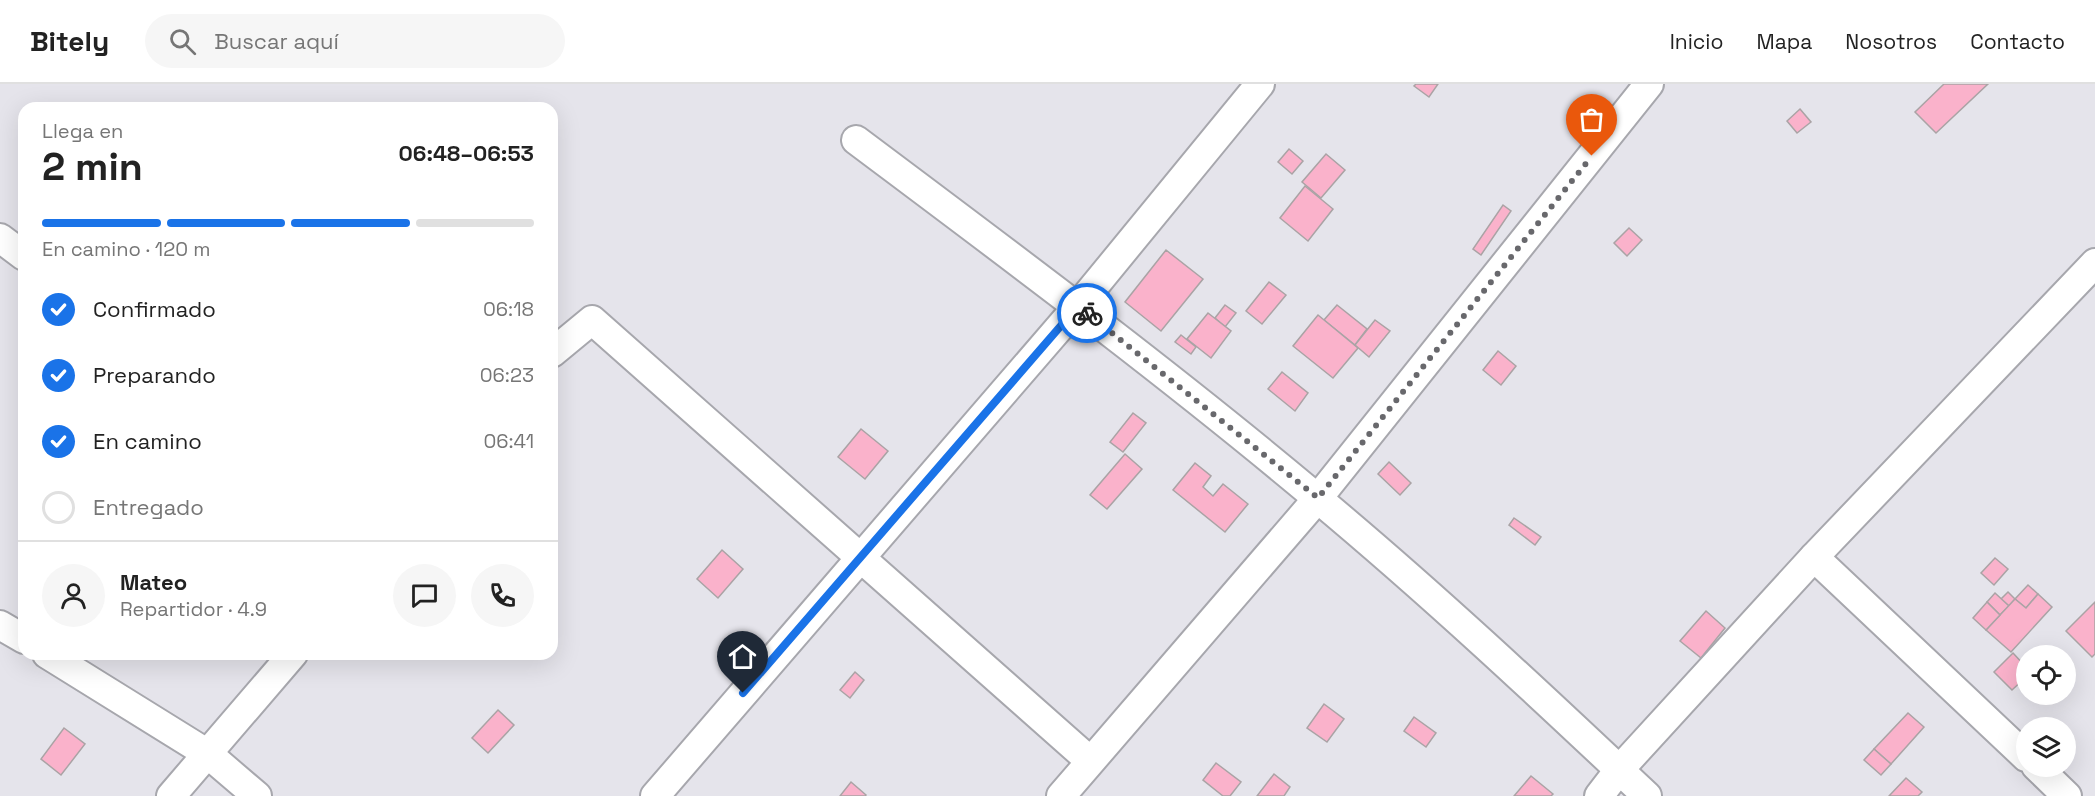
<!DOCTYPE html>
<html lang="es">
<head>
<meta charset="utf-8">
<style>
  body { margin:0; font-family:"Space Grotesk",sans-serif; background:#f6f6f6; color:#222; height:100vh; display:flex; flex-direction:column; font-size:22px; white-space:nowrap }
  * { box-sizing:border-box; margin:0 }
  p { font-size:20px; color:#767676 }
  .icon { flex:none; width:33px; height:33px; fill:none; stroke:currentColor; stroke-width:2; stroke-linecap:round; stroke-linejoin:round }
  .map { position:relative; flex:1; overflow:hidden }
  .drawer { position:absolute; left:18px; top:18px; width:540px; height:558px; display:flex; flex-direction:column; background:#fff; border-radius:18px; box-shadow:0 6px 24px #0002 }
  .drawer>* { flex:none }
  .fabs { position:absolute; left:2016px; top:561px; display:grid; gap:12px }
  .fabs a { display:grid; place-items:center; width:60px; height:60px; border-radius:50%; background:#fff; box-shadow:0 6px 24px #0002; font-size:30px }
  .pin { position:absolute; display:grid; place-items:center; width:51px; height:51px; color:#fff; margin:-62px -26px; border-radius:50% 50% 50% 0; rotate:-45deg; box-shadow:0 0 6px #0007 }
  .pin .icon { rotate:45deg }
  .courier { position:absolute; display:grid; place-items:center; width:60px; height:60px; margin:-30px; border:4px solid #1a73e8; border-radius:50%; background:#fff; color:#222; box-shadow:0 2px 8px #0007 }
  .head em { font-style:normal; font-weight:800 }
  .head div { display:flex; flex-direction:column-reverse }
  .head { display:flex; align-items:center; justify-content:space-between; height:102px; padding:0 24px }
  h1 { font-size:39px; font-weight:800; line-height:45px }
  .bar { display:grid; grid-template-columns:repeat(4,1fr); gap:9px 6px; align-content:center; height:72px; padding:0 24px }
  .bar i { height:8px; border-radius:4px; background:#e0e0e0 }
  .bar .on { background:#1a73e8 }
  .bar p { grid-column:span 4 }
  .line { display:flex; align-items:center; gap:15px; padding:0 24px; border-top:2px solid #e0e0e0 }
  .line div { flex:1 }
  .round { display:grid; place-items:center; flex:none; width:63px; height:63px; border-radius:32px; background:#f6f6f6 }
  ol { padding:0 24px; list-style:none }
  li { display:flex; align-items:center; gap:18px; height:66px }
  li p { margin-inline-start:auto }
  li .icon { padding:6px; border-radius:50%; background:#1a73e8; color:#fff; stroke-width:4 }
  li:last-child { color:#767676 }
  li i { width:33px; height:33px; border:3px solid #e0e0e0; border-radius:50% }
  header { display:flex; align-items:center; gap:36px; box-sizing:border-box; height:84px; padding:0 30px; background:#fff; border-bottom:2px solid #e0e0e0 }
  header strong { font-size:28px }
  nav { display:flex; gap:33px; margin-inline-start:auto; font-size:21px }
  .search { width:420px; height:54px; background:#f6f6f6; display:flex; align-items:center; gap:15px; box-sizing:border-box; padding:0 21px; border-radius:33px; color:#767676; font-size:22px }
  .map>svg:first-child { display:block }
  .building { fill:#fab2cb; stroke:#aaa3a5; stroke-width:1.5 }
  .lines { fill:none; stroke-linecap:round; stroke-linejoin:round }
  .street-casing { stroke:#a7a7ad; stroke-width:32 }
  .street { stroke:#fff; stroke-width:28 }
  .done { stroke:#68686c; stroke-width:6; stroke-dasharray:0 10.8 }
  .route { stroke:#1a73e8; stroke-width:8 }
</style>
</head>
<body>
<header>
<strong>Bitely</strong>
<div class="search"><svg class="icon" aria-label="search" viewBox="0 0 24 24"><circle cx="10" cy="10" r="6"/><path d="M15 15l6 6"/></svg>Buscar aquí</div>
<nav><a>Inicio</a><a>Mapa</a><a>Nosotros</a><a>Contacto</a></nav>
</header>
<div class="map">
<svg width="2095" height="712" viewBox="0 0 2095 712">
  <rect width="100%" height="100%" fill="#e5e4eb"/>
  <g class="building">
    <path d="M1416 0H1438L1429 13 1414 2Z"/>
    <path d="M1944 0H1988L1936 49 1915 28Z"/>
    <path d="M1800 25 1811 38 1797 49 1787 37Z"/>
    <path d="M1289 65 1303 77 1292 90 1278 78Z"/>
    <path d="M1326 70 1345 86 1321 114 1302 98Z"/>
    <path d="M1305 102 1333 125 1308 157 1280 134Z"/>
    <path d="M1503 121 1511 127 1481 171 1473 165Z"/>
    <path d="M1629 144 1642 156 1627 172 1614 159Z"/>
    <path d="M1166 166 1203 195 1161 247 1125 218Z"/>
    <path d="M1269 198 1286 211 1262 240 1246 227Z"/>
    <path d="M1225 221 1236 229 1225 243 1215 234Z"/>
    <path d="M1337 221 1367 245 1355 261 1324 236Z"/>
    <path d="M1208 229 1231 247 1211 274 1187 255Z"/>
    <path d="M1318 231 1358 264 1333 294 1293 262Z"/>
    <path d="M1375 236 1390 247 1369 273 1355 261Z"/>
    <path d="M1181 251 1196 263 1191 270 1175 258Z"/>
    <path d="M1498 267 1516 282 1501 301 1483 286Z"/>
    <path d="M1282 288 1308 309 1295 327 1268 305Z"/>
    <path d="M1133 329 1146 339 1123 368 1110 358Z"/>
    <path d="M861 345 888 367 865 395 838 373Z"/>
    <path d="M1125 370 1142 385 1107 425 1090 411Z"/>
    <path d="M1389 378 1411 399 1400 411 1378 390Z"/>
    <path d="M1195 379 1211 392 1203 403 1213 412 1223 400 1248 420 1225 448 1173 406Z"/>
    <path d="M1514 434 1541 453 1535 461 1509 441Z"/>
    <path d="M722 466 743 485 718 514 697 495Z"/>
    <path d="M1995 474 2008 485 1994 501 1981 489Z"/>
    <path d="M2028 501 2038 510 2026 524 2015 515Z"/>
    <path d="M2008 508 2015 515 2009 522 2001 515Z"/>
    <path d="M1995 509 2009 522 2000 531 1987 518Z"/>
    <path d="M2038 510 2052 523 2011 568 1986 546 2015 515 2026 524Z"/>
    <path d="M1987 518 2000 531 1986 546 1973 534Z"/>
    <path d="M2095 518V570L2092 573 2066 547Z"/>
    <path d="M1706 527 1725 544 1701 574 1680 557Z"/>
    <path d="M2013 569 2026 583V593L2012 606 1994 588Z"/>
    <path d="M855 588 864 596 850 614 840 606Z"/>
    <path d="M1324 620 1344 635 1327 658 1307 644Z"/>
    <path d="M498 626 514 641 488 669 472 654Z"/>
    <path d="M1908 629 1924 643 1891 680 1874 665Z"/>
    <path d="M1414 633 1436 649 1426 663 1404 647Z"/>
    <path d="M64 644 85 660 61 691 41 675Z"/>
    <path d="M1874 665 1891 680 1881 691 1864 676Z"/>
    <path d="M1216 679 1241 698 1230 712H1223L1203 696Z"/>
    <path d="M1274 690 1290 703 1284 712H1257Z"/>
    <path d="M1531 692 1553 710 1551 712H1514Z"/>
    <path d="M1906 694 1922 708 1918 712H1889Z"/>
    <path d="M851 698 866 711 865 712H840Z"/>
  </g>
  <g class="lines">
    <defs>
      <g id="street">
        <path d="M856 56C1012 173 1168 289 1317 414 1431 509 1539 610 1647 712"/>
        <path d="M0 154 24 172"/>
        <path d="M552 269 592 236 1089 676"/>
        <path d="M1814 473 2026 673"/>
        <path d="M0 541 24 555"/>
        <path d="M47 570 208 670 257 712"/>
        <path d="M2036 682 2067 712"/>
        <path d="M171 712 293 570"/>
        <path d="M655 712 1078 222 1260 0"/>
        <path d="M1061 712 1318 414 1649 0"/>
        <path d="M1599 712 1619 686 1814 473 2095 179"/>
      </g>
    </defs>
    <use href="#street" class="street-casing"/>
    <use href="#street" class="street"/>
  </g>
  <g class="lines">
    <path class="done" d="M1087 229 1318 414 1592 72"/>
    <path class="route" d="M743 609 1078 222 1087 229"/>
  </g>
</svg>
<div class="fabs">
<a><svg class="icon" aria-label="locate" viewBox="0 0 24 24"><circle cx="12" cy="12" r="6"/><path d="M12 2v4M12 18v4M2 12h4M18 12h4"/></svg></a>
<a><svg class="icon" aria-label="layers" viewBox="0 0 24 24"><path d="M12 4l9 5-9 5-9-5zM3 14l9 5 9-5"/></svg></a>
</div>
<div class="pin" style="left:1592px;top:72px;background:#ea580c"><svg class="icon" aria-label="bag" viewBox="0 0 24 24"><path d="M5 8h14l-1 12H6zM9 8a3 3 0 0 1 6 0"/></svg></div>
<div class="pin" style="left:743px;top:609px;background:#1f2937"><svg class="icon" aria-label="home" viewBox="0 0 24 24"><path d="M3 11l9-7 9 7M6 9v11h12V9"/></svg></div>
<div class="courier" style="left:1087px;top:229px"><svg class="icon" aria-label="bike" viewBox="0 0 24 24"><circle cx="6" cy="16" r="4"/><circle cx="18" cy="16" r="4"/><path d="M6 16l4-8h5l3 8M10 8l3 8H6M13 5h3"/></svg></div>
<section class="drawer">
<div class="head"><div><h1>2 min</h1><p>Llega en</p></div><em>06:48–06:53</em></div>
<div class="bar"><i class="on"></i><i class="on"></i><i class="on"></i><i></i><p>En camino · 120 m</p></div>
<ol>
<li><svg class="icon" aria-label="check" viewBox="0 0 24 24"><path d="M5 12l5 5 9-10"/></svg>Confirmado<p>06:18</p></li>
<li><svg class="icon" aria-label="check" viewBox="0 0 24 24"><path d="M5 12l5 5 9-10"/></svg>Preparando<p>06:23</p></li>
<li><svg class="icon" aria-label="check" viewBox="0 0 24 24"><path d="M5 12l5 5 9-10"/></svg>En camino<p>06:41</p></li>
<li><i></i>Entregado</li>
</ol>
<div class="line" style="height:108px"><a class="round"><svg class="icon" aria-label="person" viewBox="0 0 24 24"><circle cx="12" cy="8" r="4"/><path d="M4 21q1-7 8-7t8 7"/></svg></a><div><b>Mateo</b><p>Repartidor · 4.9</p></div><a class="round"><svg class="icon" aria-label="chat" viewBox="0 0 24 24"><path d="M4 5h16v11H9l-5 4z"/></svg></a><a class="round"><svg class="icon" aria-label="phone" viewBox="0 0 24 24"><path d="M5 4h4l2 5-3 2q2 4 5 5l2-3 5 2v4C11 20 4 13 5 4z"/></svg></a></div>
</section>
</div>
</body>
</html>
